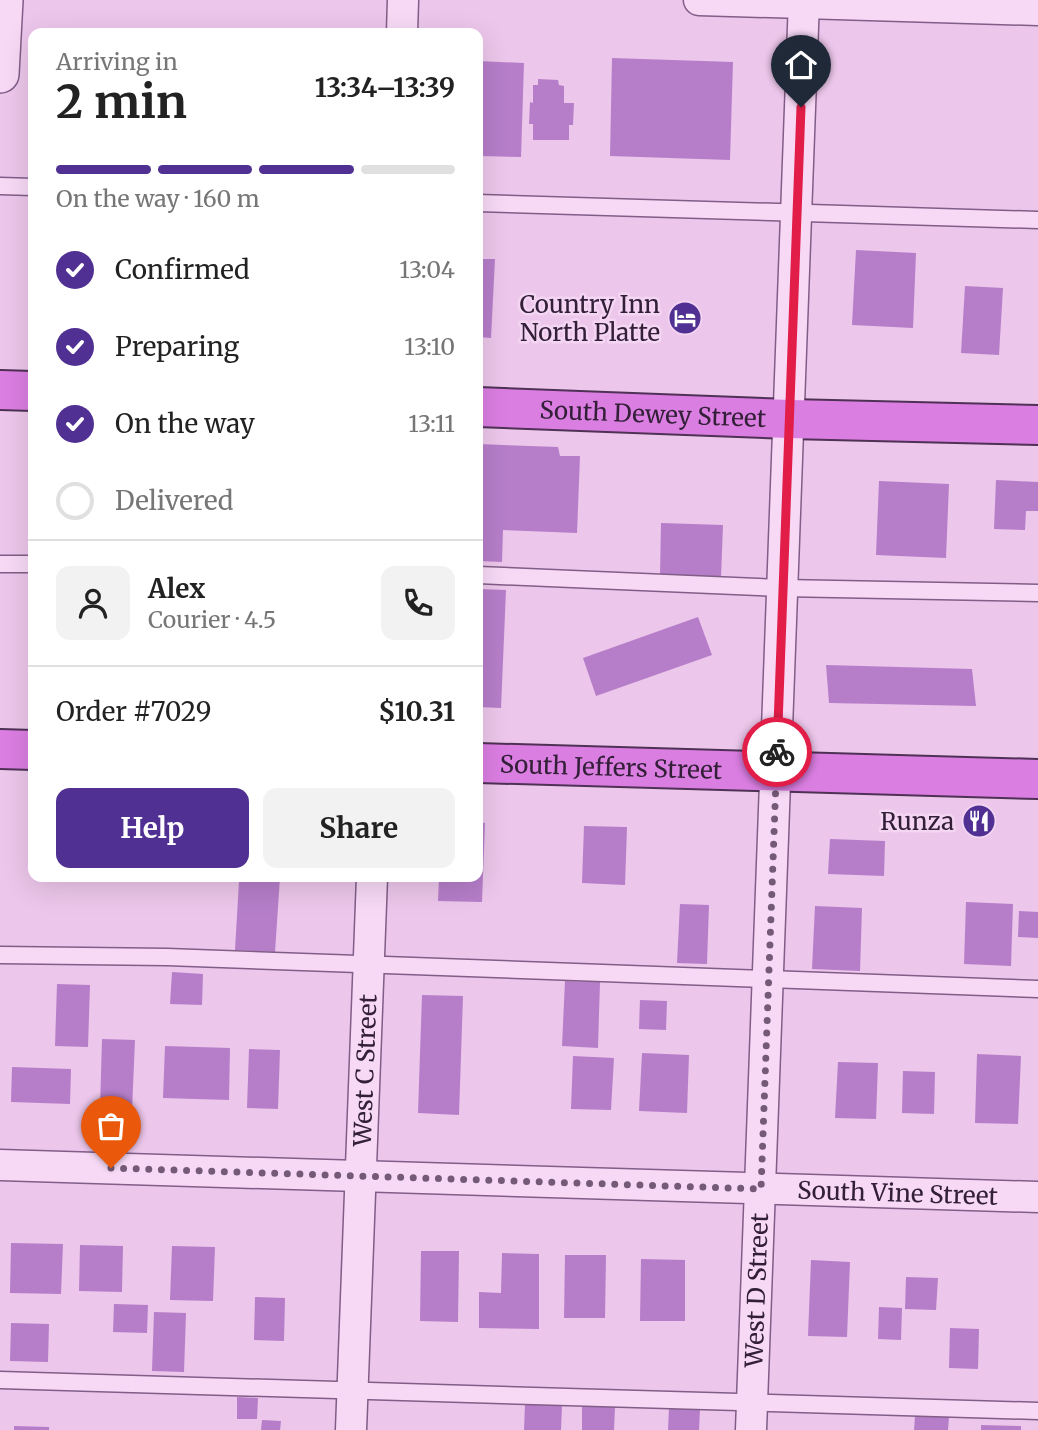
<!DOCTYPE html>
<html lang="en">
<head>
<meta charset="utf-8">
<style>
  body { margin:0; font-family:Merriweather,serif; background:#f2f2f2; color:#222; height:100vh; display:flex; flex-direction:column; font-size:26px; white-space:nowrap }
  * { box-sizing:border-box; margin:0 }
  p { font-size:23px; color:#767676 }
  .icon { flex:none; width:38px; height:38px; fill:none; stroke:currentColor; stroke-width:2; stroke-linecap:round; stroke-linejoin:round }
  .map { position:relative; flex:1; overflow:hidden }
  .drawer { position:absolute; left:28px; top:28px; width:455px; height:854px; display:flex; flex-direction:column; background:#fff; border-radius:14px; box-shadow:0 7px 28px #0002 }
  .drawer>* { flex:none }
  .pin { position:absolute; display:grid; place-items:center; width:60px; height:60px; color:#fff; margin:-72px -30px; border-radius:50% 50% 50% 0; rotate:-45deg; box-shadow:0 0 7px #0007 }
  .pin .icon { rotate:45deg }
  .courier { position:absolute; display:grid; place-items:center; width:70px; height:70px; margin:-35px; border:5px solid #e11d48; border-radius:50%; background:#fff; color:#222; box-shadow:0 2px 9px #0007 }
  .overview em { font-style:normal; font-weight:700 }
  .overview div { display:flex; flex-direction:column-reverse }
  .overview { display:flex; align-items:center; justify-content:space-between; height:119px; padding:0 28px }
  h1 { font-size:46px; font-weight:700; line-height:52px }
  .bar { display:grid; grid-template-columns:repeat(4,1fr); gap:10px 7px; align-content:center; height:84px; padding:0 28px }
  .bar i { height:9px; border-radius:5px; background:#e0e0e0 }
  .bar .active { background:#503093 }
  .bar p { grid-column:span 4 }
  .line { display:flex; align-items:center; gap:18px; padding:0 28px; border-top:2px solid #e0e0e0 }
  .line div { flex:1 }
  .round { display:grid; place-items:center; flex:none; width:74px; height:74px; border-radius:14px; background:#f2f2f2 }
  ol { padding:0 28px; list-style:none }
  li { display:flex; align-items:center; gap:21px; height:77px }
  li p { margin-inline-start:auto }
  li .icon { padding:7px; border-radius:50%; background:#503093; color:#fff; stroke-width:4 }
  li:last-child { color:#767676 }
  li i { width:38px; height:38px; border:4px solid #e0e0e0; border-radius:50% }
  .button { display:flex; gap:14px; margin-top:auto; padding:14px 28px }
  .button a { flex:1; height:80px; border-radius:14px; background:#503093; color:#fff; font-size:28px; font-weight:700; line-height:80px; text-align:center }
  .button a+a { background:#f2f2f2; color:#222 }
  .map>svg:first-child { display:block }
  .building { fill:#b67ec9 }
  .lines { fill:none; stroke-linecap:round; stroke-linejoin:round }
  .service-casing { stroke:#815d87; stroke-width:19 }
  .minor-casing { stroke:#815d87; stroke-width:33 }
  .tertiary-casing { stroke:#815d87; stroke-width:40 }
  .trunk-casing { stroke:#4e3155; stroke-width:42 }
  .service { stroke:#f7d9f6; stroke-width:16 }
  .minor { stroke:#f7d9f6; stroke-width:30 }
  .tertiary { stroke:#f7d9f6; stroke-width:37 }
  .trunk { stroke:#db7ee2; stroke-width:38 }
  .done { stroke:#745a77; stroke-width:7; stroke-dasharray:0 12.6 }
  .route { stroke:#e11d48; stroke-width:9 }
  .labels { text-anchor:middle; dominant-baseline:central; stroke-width:5; stroke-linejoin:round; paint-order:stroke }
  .poi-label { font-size:24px; fill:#332038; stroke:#f4d6f3; text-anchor:end }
  .street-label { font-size:24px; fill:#332038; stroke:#f4d6f3 }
</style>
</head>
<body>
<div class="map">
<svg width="1038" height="1430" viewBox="0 0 1038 1430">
  <rect width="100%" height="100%" fill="#ecc6eb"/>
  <g class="building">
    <path d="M612 58 733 62 730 160 610 156Z"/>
    <path d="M478 61 524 63 521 157 478 156Z"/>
    <path d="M538 79 558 80 559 85 564 86V103H574L573 125H569V140H533V124H529L530 102 533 103V85H538Z"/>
    <path d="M856 250 916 253 913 328 852 325Z"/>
    <path d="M478 259H495L491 338 478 337Z"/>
    <path d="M965 286 1003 288 999 355 961 353Z"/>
    <path d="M478 444 558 447 560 456H580L577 533 503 530 502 562 478 561Z"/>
    <path d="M996 480 1038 482V511H1026L1025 530 994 529Z"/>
    <path d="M879 481 949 484 946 558 876 555Z"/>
    <path d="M661 523 723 525 721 578 660 576Z"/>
    <path d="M478 589 506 590 501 708 478 707Z"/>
    <path d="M698 617 712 655 596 696 583 658Z"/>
    <path d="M826 665 972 669 976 706 829 703Z"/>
    <path d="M478 822 485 823 482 902 438 901 439 877H478Z"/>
    <path d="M584 826 627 827 625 885 582 883Z"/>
    <path d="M830 839 885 841 884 876 828 874Z"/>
    <path d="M232 877H280L275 952 235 950 239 881H232Z"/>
    <path d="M966 902 1013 904 1011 966 964 964Z"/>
    <path d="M680 904 709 905 707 964 677 963Z"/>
    <path d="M815 906 862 908 860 971 812 969Z"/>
    <path d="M1019 911 1038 912V938L1018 937Z"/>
    <path d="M172 972 203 974 202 1005 170 1004Z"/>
    <path d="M565 981 600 982 598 1048 562 1046Z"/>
    <path d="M57 984 90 985 88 1047 55 1046Z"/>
    <path d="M422 995 463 996 459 1115 418 1113Z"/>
    <path d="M640 1000 667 1001 666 1030 639 1029Z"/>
    <path d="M102 1039 135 1040 132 1110 100 1109Z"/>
    <path d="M165 1046 230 1048 229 1100 163 1098Z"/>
    <path d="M249 1049 280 1050 278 1109 247 1108Z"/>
    <path d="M642 1053 689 1055 687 1113 639 1111Z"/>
    <path d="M977 1054 1021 1056 1018 1124 975 1123Z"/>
    <path d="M573 1056 614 1058 611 1110 571 1109Z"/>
    <path d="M838 1062 878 1063 876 1119 835 1118Z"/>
    <path d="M12 1067 71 1069 70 1104 11 1102Z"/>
    <path d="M903 1071 935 1072 934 1114 902 1113Z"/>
    <path d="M11 1243 63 1244 61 1294 10 1293Z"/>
    <path d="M80 1245 123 1246 122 1292 79 1291Z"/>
    <path d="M172 1246 215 1247 213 1301 170 1300Z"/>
    <path d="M421 1251H459L458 1322 420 1321Z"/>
    <path d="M502 1253 539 1254V1329L479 1328V1292L501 1293Z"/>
    <path d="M565 1255H606L605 1318H564Z"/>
    <path d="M641 1259 685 1260V1321H640Z"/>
    <path d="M811 1260 850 1262 847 1337 808 1336Z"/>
    <path d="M906 1277 938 1278 936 1310 905 1309Z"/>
    <path d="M255 1297 285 1298 284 1341 254 1340Z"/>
    <path d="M114 1304 148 1305 147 1333 113 1332Z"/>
    <path d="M879 1307 902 1308 901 1340 878 1339Z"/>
    <path d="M154 1312 186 1313 184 1372 152 1371Z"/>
    <path d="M11 1323 49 1324 48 1362 10 1361Z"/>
    <path d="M950 1328 979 1329 978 1369 949 1368Z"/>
    <path d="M237 1397 258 1398 257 1419H237Z"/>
    <path d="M525 1404 562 1406 561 1430H524Z"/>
    <path d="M582 1406 615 1407 614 1430H582Z"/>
    <path d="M669 1407 700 1409 699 1430H668Z"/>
    <path d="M915 1416 949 1417 948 1430H914Z"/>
    <path d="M262 1420 281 1421 280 1430H261Z"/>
    <path d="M981 1425 1021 1426V1430H981Z"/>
    <path d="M14 1426 49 1427V1430H14Z"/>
  </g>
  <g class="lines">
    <defs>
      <g id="service">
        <path d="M0 186 33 187"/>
        <path d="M478 203 1038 220"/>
        <path d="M0 564H33"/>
        <path d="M478 575 782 588 1038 593"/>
        <path d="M0 955 167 957 1038 989"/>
        <path d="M0 1380 1038 1411"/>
      </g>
      <g id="minor">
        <path d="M699 0 1038 10"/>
        <path d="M402 33 403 0"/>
        <path id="s1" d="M0 1165 1038 1197"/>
        <path id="s2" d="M351 1430 372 877"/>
        <path id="s3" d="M751 1430 804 0"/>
      </g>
      <path id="tertiary" d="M0 74 4 0"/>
      <g id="trunk">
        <path d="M0 390 33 391"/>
        <path id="s4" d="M478 407 790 419 1038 425"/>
        <path d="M0 749 33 750"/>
        <path id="s5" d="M478 763 1038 779"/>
      </g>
    </defs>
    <use href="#service" class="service-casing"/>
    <use href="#minor" class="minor-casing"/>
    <use href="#tertiary" class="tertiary-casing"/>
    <use href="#trunk" class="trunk-casing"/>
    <use href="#service" class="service"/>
    <use href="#minor" class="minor"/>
    <use href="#tertiary" class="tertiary"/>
    <use href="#trunk" class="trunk"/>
  </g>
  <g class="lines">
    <path class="done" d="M111 1168 761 1189 777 752"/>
    <path class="route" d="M777 752 801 107"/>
  </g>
  <defs>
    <symbol id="hotel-disc" viewBox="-11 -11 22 22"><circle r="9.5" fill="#503093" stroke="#f4d6f3"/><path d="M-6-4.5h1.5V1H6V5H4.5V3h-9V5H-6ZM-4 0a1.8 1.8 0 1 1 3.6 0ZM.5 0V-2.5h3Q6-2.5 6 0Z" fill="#fff"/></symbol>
    <symbol id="restaurant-disc" viewBox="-11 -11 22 22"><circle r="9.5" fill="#503093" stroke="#f4d6f3"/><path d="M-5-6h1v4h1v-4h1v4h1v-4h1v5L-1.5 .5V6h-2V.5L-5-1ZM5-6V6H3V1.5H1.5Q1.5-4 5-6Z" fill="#fff"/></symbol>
  </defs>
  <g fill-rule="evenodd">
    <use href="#hotel-disc" x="666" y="299" width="38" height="38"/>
    <use href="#restaurant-disc" x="960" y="802" width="38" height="38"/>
  </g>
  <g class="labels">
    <g class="poi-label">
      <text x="660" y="304">Country Inn<tspan x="660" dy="28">North Platte</tspan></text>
      <text x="954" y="821">Runza</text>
    </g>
    <g class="street-label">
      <text stroke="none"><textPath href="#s4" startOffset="175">South Dewey Street</textPath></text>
      <text stroke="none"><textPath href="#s5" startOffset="133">South Jeffers Street</textPath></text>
      <text stroke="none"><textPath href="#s2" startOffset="360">West C Street</textPath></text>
      <text stroke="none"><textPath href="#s1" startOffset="898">South Vine Street</textPath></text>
      <text stroke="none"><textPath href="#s3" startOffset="140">West D Street</textPath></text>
    </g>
  </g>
</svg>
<div class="pin" style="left:111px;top:1168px;background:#ea580c"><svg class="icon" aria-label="bag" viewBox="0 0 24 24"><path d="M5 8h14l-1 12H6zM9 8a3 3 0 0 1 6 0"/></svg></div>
<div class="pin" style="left:801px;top:107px;background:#1f2937"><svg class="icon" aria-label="home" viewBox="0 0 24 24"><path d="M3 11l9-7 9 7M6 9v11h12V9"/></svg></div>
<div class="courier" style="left:777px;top:752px"><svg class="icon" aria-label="bike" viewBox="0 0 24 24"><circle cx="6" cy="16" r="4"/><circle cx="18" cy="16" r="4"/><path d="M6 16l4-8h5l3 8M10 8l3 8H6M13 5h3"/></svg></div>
<section class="drawer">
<div class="overview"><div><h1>2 min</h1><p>Arriving in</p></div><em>13:34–13:39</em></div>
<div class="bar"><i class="active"></i><i class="active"></i><i class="active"></i><i></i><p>On the way · 160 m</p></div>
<ol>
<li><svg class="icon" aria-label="check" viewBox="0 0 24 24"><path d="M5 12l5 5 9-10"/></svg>Confirmed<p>13:04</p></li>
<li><svg class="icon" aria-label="check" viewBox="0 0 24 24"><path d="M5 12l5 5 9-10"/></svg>Preparing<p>13:10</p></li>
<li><svg class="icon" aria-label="check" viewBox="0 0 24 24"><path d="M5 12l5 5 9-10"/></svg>On the way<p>13:11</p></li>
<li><i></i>Delivered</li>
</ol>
<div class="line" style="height:126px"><a class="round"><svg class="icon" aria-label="person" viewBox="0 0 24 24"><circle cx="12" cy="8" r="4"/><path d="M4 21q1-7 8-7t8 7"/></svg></a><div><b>Alex</b><p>Courier · 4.5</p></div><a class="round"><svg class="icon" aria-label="phone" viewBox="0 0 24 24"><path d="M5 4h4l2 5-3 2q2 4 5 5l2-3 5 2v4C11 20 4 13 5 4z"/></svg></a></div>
<div class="line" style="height:91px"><div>Order #7029</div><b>$10.31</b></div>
<div class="button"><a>Help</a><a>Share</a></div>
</section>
</div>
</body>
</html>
